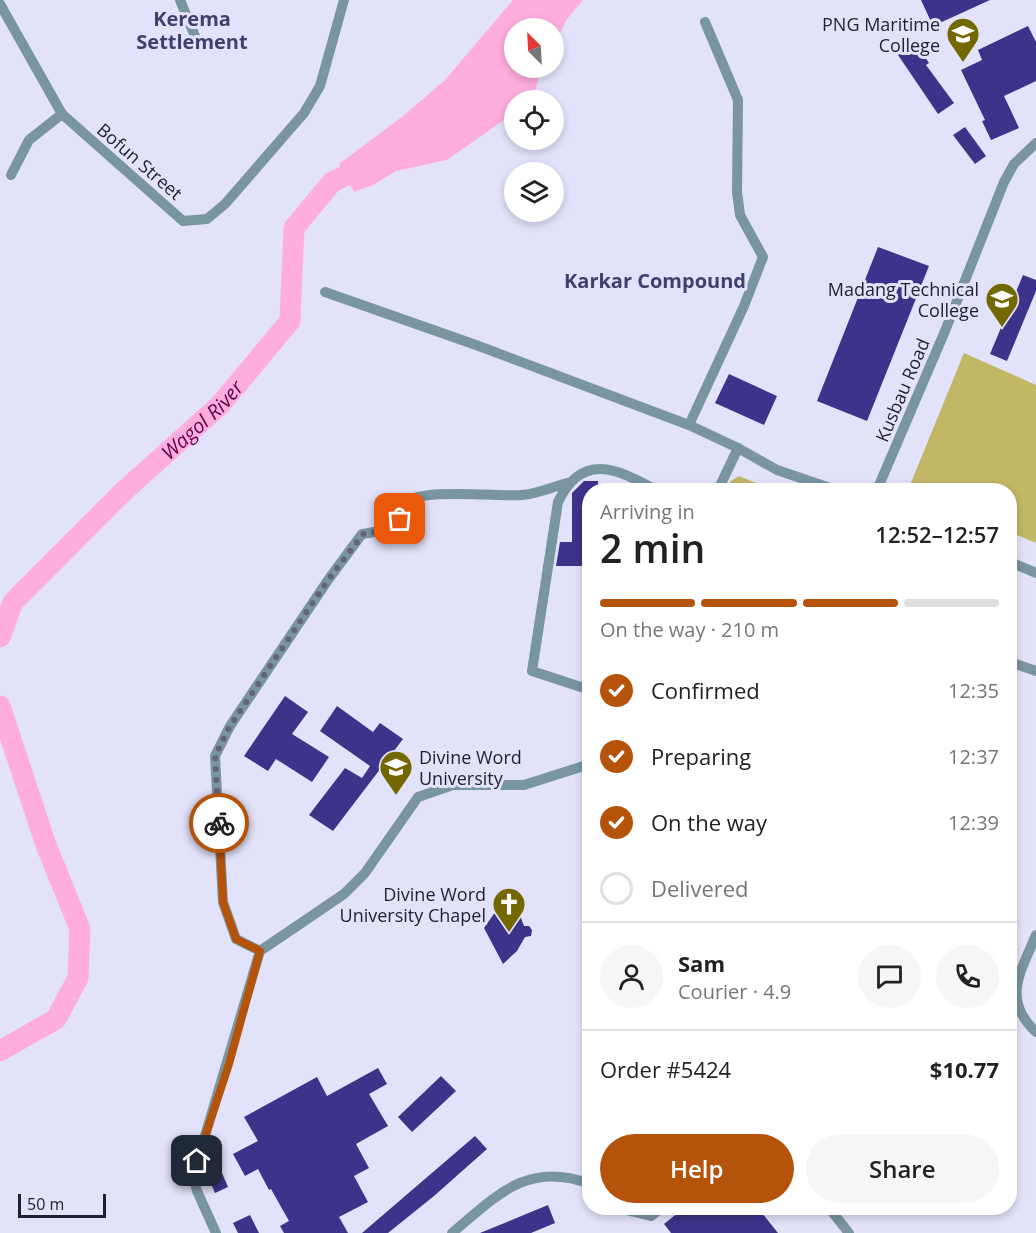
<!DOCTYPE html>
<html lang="en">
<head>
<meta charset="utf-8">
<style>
  body { margin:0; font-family:"Open Sans",sans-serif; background:#f6f6f6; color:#222; height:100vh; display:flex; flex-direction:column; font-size:22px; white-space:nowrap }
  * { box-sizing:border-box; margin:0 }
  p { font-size:20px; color:#767676 }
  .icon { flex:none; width:33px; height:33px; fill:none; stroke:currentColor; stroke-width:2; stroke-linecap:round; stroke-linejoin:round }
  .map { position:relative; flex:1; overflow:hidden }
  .drawer { position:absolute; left:582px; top:483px; width:435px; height:732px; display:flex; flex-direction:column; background:#fff; border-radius:24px; box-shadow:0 3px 9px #0003 }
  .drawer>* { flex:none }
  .needle { width:39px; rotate:336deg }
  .buttons { position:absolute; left:504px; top:18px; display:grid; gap:12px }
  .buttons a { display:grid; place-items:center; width:60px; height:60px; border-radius:50%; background:#fff; box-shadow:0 3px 9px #0003; font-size:30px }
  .scale { position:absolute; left:18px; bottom:15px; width:88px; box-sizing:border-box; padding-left:6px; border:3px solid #1f1f34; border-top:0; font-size:16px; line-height:21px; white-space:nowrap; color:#1f1f34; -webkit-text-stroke:4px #e2e3fa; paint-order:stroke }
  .pin { position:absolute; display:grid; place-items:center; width:51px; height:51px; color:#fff; margin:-26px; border-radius:12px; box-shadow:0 3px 9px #0006 }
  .courier { position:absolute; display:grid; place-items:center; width:60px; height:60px; margin:-30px; border:4px solid #b45309; border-radius:50%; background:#fff; color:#222; box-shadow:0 2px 8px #0007 }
  .overview em { font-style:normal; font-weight:600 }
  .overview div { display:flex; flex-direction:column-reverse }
  .overview { display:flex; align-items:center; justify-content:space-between; height:102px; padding:0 18px }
  h1 { font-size:39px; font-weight:600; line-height:45px }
  .bar { display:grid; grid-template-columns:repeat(4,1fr); gap:9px 6px; align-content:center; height:72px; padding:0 18px }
  .bar i { height:8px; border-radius:4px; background:#e0e0e0 }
  .bar .active { background:#b45309 }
  .bar p { grid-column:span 4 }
  .line { display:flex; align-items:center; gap:15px; padding:0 18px; border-top:2px solid #e0e0e0 }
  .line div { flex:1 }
  .round { display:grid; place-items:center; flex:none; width:63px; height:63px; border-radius:32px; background:#f6f6f6 }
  ol { padding:0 18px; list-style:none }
  li { display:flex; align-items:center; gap:18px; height:66px }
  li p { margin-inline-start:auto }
  li .icon { padding:6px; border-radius:50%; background:#b45309; color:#fff; stroke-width:4 }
  li:last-child { color:#767676 }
  li i { width:33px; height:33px; border:3px solid #e0e0e0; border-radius:50% }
  .cta { display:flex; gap:12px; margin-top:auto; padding:12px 18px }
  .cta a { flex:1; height:69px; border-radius:36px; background:#b45309; color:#fff; font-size:24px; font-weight:600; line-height:69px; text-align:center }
  .cta a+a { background:#f6f6f6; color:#222 }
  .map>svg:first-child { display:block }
  .green { fill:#c1b765 }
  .water { fill:#feadde }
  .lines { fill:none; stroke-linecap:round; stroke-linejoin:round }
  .river { stroke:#feadde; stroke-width:21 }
  .building { fill:#3d338b }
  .minor { stroke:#7995a0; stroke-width:10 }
  .done { stroke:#636479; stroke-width:6; stroke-dasharray:0 10.8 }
  .route { stroke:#b45309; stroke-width:8 }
  .labels { text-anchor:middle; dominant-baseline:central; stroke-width:6; stroke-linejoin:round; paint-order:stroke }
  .poi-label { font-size:18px; fill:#1f1f34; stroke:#e2e3fa; text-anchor:end }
  .street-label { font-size:18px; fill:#1f1f34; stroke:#e2e3fa }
  .neighbourhood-label { font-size:20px; font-weight:bold; fill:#40406e; stroke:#e2e3fa }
  .water-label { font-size:20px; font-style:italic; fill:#600548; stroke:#e2e3fa }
</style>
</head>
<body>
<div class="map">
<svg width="1036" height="1233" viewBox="0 0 1036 1233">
  <rect width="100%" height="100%" fill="#e2e3fa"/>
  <g class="green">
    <path d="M964 353 1036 385V543L1010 532V490H908Z"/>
    <path d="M739 476 773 490H727L731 481Z"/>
  </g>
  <path class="water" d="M513 0H583L567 19 554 44V28H514V68H542L536 88 526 100H514V113L447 160 396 171 373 185 354 192 339 164 403 116 445 80Z"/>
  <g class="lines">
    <g class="river">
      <path id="s1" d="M0 637 13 602 125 490 220 405 290 321 294 228 332 182 345 176"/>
      <path d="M0 706 46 845 80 929 78 978 56 1019 0 1051"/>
    </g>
  </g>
  <g class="building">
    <path d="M921 0H990L933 26Z"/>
    <path d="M1028 26 1036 42V81L1004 96 1019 128 991 140 982 121 985 120 961 70 982 60 978 50Z"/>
    <path d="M916 44 929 63 926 65 954 103 938 114 898 55Z"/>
    <path d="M965 127 986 156 975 164 953 135Z"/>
    <path d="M878 247 929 266 867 421 817 401Z"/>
    <path d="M1023 275 1036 280V291L1007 361 990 354Z"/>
    <path d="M729 374 777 396 764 425 715 403Z"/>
    <path d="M584 481H598V490H590V566H556L560 542H572V493Z"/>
    <path d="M285 696 308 712 292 734 329 757 312 782 276 759 268 771 244 756Z"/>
    <path d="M337 706 373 732 380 723 403 739 333 831 309 815 345 768 362 778 370 766 320 731Z"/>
    <path d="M507 895 515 902 524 926H529L532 930 531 936 525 937 517 951 503 964 484 928Z"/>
    <path d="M378 1068 387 1084 369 1094 388 1126 356 1144 369 1168 354 1176 368 1202 339 1217 348 1233H284L280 1226 289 1221 271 1189 269 1190 258 1169 245 1176 233 1154 258 1141 244 1117 317 1077 327 1096Z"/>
    <path d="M441 1076 456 1091 412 1132 398 1117Z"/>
    <path d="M475 1136 487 1149 434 1196 388 1233H362Z"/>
    <path d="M222 1173 228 1187 215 1193 209 1179Z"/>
    <path d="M548 1205 555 1223 531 1233H480Z"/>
    <path d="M684 1208H758L778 1233H671L664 1224Z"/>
    <path d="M250 1215 259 1233H238L233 1223Z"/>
  </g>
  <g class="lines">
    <g class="minor">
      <path d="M180 0 199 46"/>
      <path d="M0 4 62 114 183 221 207 219 225 204 304 113 320 86 344 0"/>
      <path d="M11 175 29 140 62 114"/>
      <path d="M325 292 476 345 689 425 738 448 777 470 836 490"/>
      <path d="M689 425 744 306 763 257 740 215 737 192 738 100 705 22"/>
      <path d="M718 490 738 448"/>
      <path d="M877 490 945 331 1004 182 1014 164 1036 143"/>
      <path d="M1010 562 1036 573"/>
      <path d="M1010 662 1036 671"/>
      <path d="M590 690 532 671 558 502C582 452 616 468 656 490"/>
      <path d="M1036 935C1021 972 1001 999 1036 1032"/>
      <path d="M260 951 236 939 223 902 215 756 230 726 328 580 362 534 393 529C398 522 399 510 404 504 417 487 501 497 522 495 537 494 553 487 567 483"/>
      <path d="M624 1208 630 1211 651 1216 661 1208"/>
      <path d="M829 1208 849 1233"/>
      <path d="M216 1233 197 1191 193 1176 260 951 344 894 365 873 418 797 453 785H524L590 764"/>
      <path d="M452 1233C496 1196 528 1160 590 1184"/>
    </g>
  </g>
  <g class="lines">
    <path class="done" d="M219 823 215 756 230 726 328 580 363 534 393 529 400 519"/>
    <path class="route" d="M197 1161 229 1064 260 951 236 939 223 902 219 823"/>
  </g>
  <defs>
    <symbol id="university-pin" viewBox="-11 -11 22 30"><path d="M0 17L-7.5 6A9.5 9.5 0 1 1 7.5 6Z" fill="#736800" stroke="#e2e3fa"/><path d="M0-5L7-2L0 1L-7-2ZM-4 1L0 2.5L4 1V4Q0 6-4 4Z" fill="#fff"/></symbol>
    <symbol id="church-pin" viewBox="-11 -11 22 30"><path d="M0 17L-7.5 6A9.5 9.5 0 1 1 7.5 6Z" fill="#736800" stroke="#e2e3fa"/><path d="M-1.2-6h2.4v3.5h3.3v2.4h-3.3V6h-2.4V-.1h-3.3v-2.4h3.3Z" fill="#fff"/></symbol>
  </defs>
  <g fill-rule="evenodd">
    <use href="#university-pin" x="944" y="15" width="38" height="52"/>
    <use href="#university-pin" x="983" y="280" width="38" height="52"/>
    <use href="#university-pin" x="377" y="748" width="38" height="52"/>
    <use href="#church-pin" x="490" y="885" width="38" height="52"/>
  </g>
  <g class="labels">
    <g class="poi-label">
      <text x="940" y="24">PNG Maritime<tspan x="940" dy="21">College</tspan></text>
      <text x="979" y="289">Madang Technical<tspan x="979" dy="21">College</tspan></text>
      <text x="419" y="757" text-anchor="start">Divine Word<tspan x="419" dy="21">University</tspan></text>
      <text x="486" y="894">Divine Word<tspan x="486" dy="21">University Chapel</tspan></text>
    </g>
    <g class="street-label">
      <text transform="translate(140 161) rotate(41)">Bofun Street</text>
      <text transform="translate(902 390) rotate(-67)">Kusbau Road</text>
    </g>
    <g class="neighbourhood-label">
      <text x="192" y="18">Kerema<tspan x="192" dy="23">Settlement</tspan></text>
      <text x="655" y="280">Karkar Compound</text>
    </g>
    <g class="water-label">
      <text stroke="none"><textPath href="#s1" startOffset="300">Wagol River</textPath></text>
    </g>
  </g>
</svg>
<div class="buttons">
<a><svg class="needle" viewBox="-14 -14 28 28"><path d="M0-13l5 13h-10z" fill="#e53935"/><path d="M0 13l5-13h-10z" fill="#767676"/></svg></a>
<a><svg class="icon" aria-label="locate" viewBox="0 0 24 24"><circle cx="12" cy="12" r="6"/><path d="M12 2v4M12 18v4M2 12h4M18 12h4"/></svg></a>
<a><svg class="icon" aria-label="layers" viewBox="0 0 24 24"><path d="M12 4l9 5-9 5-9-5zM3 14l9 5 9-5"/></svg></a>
</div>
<div class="scale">50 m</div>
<div class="pin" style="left:400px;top:519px;background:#ea580c"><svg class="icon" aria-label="bag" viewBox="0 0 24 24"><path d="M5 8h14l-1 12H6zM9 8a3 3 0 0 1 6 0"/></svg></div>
<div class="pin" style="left:197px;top:1161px;background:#1f2937"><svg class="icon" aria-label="home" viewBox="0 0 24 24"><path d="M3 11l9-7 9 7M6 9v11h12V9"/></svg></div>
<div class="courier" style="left:219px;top:823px"><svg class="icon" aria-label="bike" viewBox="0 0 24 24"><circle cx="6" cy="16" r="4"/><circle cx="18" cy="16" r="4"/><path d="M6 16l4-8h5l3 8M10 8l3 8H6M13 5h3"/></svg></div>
<section class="drawer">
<div class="overview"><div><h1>2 min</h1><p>Arriving in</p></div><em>12:52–12:57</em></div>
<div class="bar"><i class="active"></i><i class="active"></i><i class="active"></i><i></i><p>On the way · 210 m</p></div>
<ol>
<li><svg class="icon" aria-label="check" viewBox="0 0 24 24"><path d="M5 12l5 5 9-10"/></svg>Confirmed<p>12:35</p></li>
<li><svg class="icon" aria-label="check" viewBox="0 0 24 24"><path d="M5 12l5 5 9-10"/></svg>Preparing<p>12:37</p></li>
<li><svg class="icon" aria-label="check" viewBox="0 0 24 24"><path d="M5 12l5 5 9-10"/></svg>On the way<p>12:39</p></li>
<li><i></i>Delivered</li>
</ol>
<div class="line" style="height:108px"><a class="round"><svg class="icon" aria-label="person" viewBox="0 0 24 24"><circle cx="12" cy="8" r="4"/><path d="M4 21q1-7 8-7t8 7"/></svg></a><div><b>Sam</b><p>Courier · 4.9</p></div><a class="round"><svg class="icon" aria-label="chat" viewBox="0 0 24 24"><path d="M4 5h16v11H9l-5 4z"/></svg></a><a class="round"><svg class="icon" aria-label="phone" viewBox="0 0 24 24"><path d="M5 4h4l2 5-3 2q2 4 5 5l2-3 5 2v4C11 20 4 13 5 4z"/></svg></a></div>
<div class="line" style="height:78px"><div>Order #5424</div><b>$10.77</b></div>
<div class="cta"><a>Help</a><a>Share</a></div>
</section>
</div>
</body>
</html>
